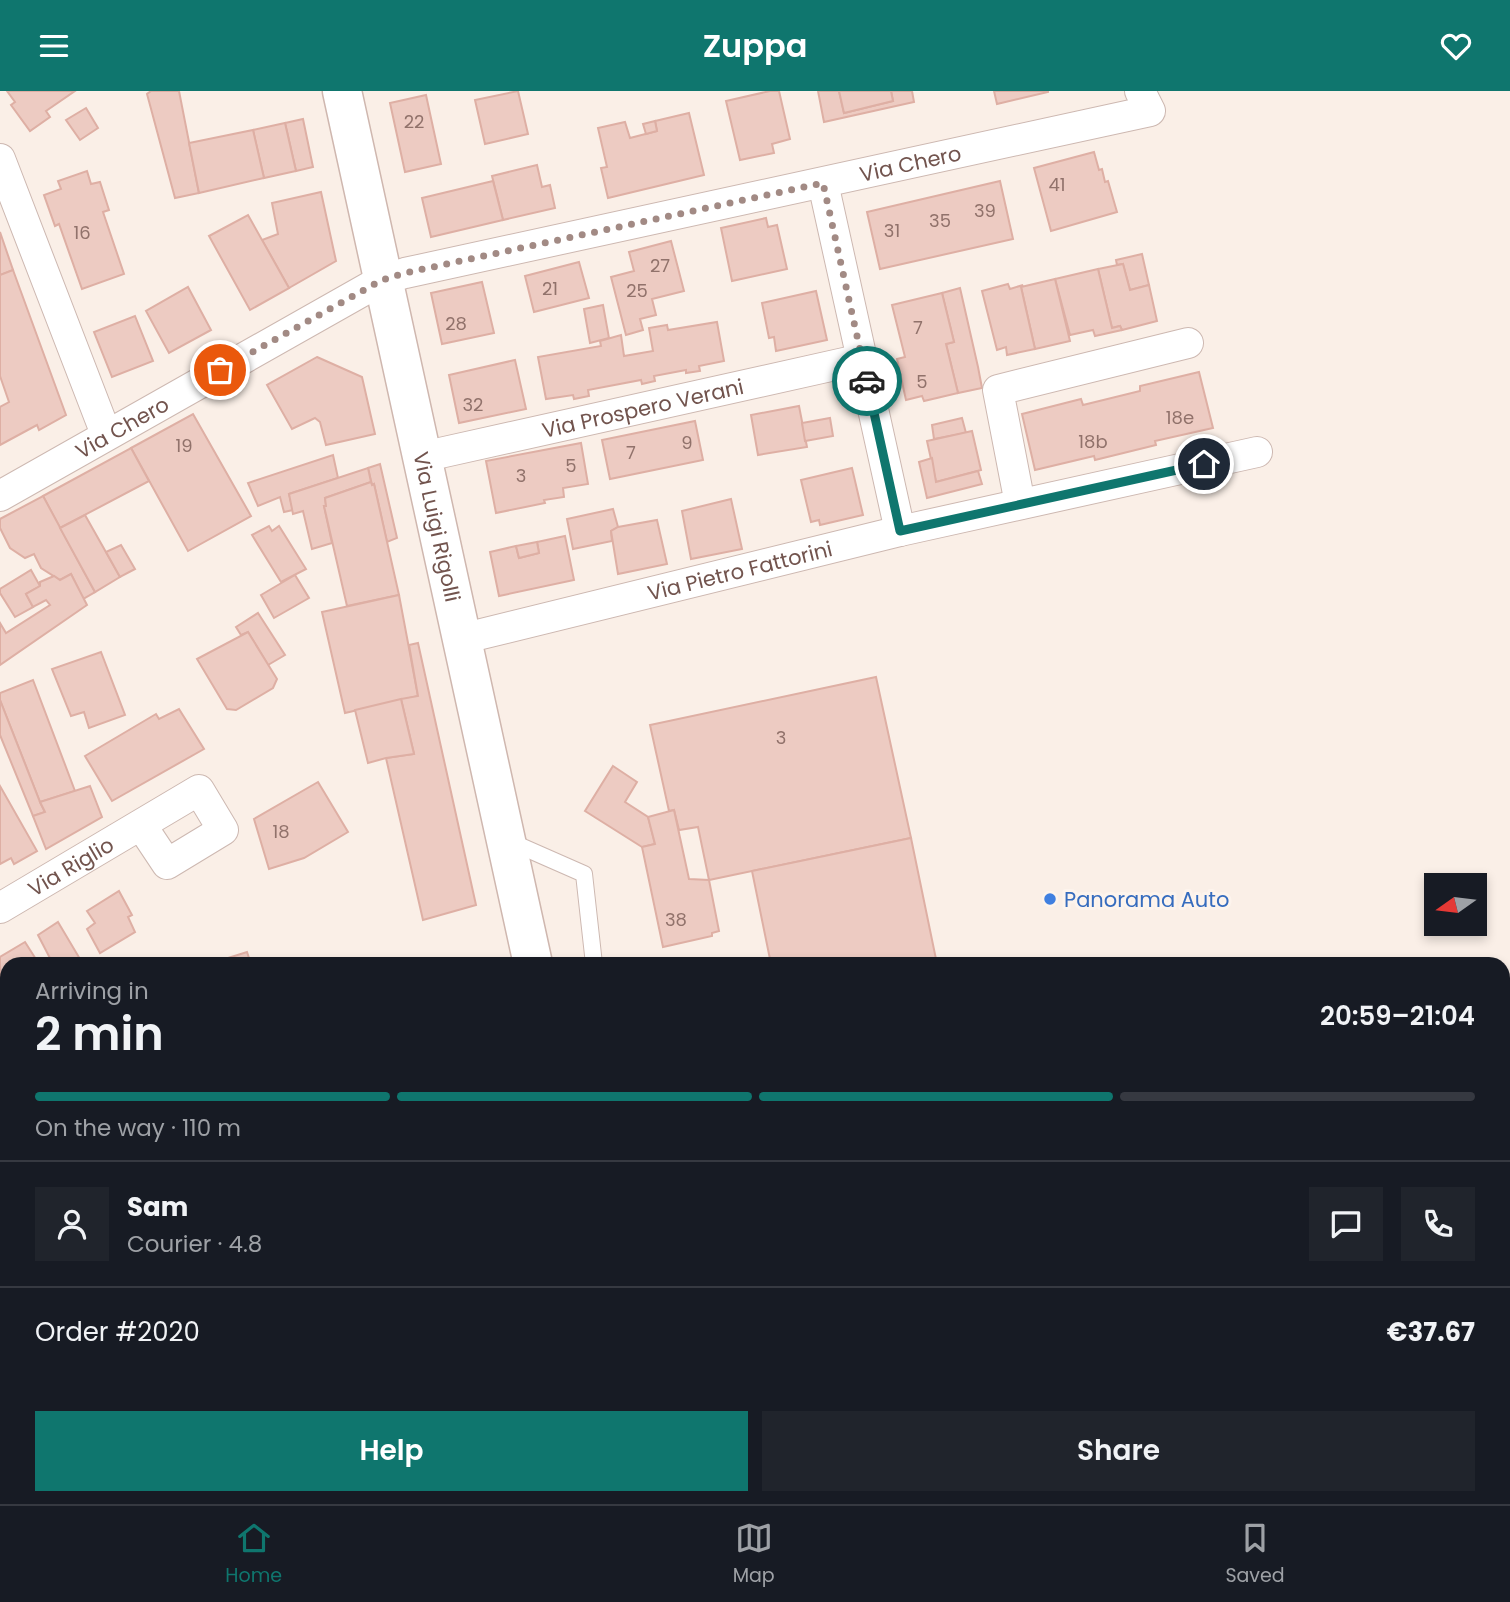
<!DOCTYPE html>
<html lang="en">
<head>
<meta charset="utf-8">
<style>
  body { margin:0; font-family:Poppins,sans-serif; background:#20242c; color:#f1f3f6; height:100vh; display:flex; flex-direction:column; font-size:26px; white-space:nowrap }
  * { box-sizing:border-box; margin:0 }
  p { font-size:23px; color:#9ea1a6 }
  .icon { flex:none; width:38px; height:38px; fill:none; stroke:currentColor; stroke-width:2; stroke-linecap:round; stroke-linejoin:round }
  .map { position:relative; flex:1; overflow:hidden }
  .sheet { position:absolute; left:0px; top:866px; width:1510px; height:548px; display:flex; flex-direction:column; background:#171b24; border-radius:21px 21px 0 0; box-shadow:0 4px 10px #0003 }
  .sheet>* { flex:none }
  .needle { width:46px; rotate:256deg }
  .fabs { position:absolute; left:1424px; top:782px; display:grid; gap:14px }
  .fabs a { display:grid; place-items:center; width:63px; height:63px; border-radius:0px; background:#171b24; box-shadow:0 4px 10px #0003; font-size:35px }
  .pin { position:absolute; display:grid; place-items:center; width:60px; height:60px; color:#fff; margin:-30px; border:4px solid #fff; border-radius:50%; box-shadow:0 2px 7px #0007 }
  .courier { position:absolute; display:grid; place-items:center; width:70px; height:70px; margin:-35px; border:5px solid #0f766e; border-radius:50%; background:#fff; color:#222; box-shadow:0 2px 9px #0007 }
  .summary em { font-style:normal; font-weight:600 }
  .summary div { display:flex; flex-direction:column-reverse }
  .summary { display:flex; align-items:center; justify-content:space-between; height:119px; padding:0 35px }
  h1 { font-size:46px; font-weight:600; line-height:52px }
  .bar { display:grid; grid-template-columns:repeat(4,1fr); gap:10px 7px; align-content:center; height:84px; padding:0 35px }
  .bar i { height:9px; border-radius:5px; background:#363941 }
  .bar .active { background:#0f766e }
  .bar p { grid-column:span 4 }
  .line { display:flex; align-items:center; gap:18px; padding:0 35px; border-top:2px solid #363941 }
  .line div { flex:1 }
  .round { display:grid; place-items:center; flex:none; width:74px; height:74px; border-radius:0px; background:#20242c }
  .primary-button { display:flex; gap:14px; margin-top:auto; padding:14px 35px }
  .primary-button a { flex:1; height:80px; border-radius:0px; background:#0f766e; color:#fff; font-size:28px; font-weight:600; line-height:80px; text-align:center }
  .primary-button a+a { background:#20242c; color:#f1f3f6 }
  header { display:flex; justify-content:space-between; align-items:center; height:91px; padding:0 35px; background:#0f766e; color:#fff; font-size:32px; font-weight:600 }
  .dock { display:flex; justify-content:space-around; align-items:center; height:98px; border-top:2px solid #363941; background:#171b24; font-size:19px; color:#9ea1a6 }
  .dock a { display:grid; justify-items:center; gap:4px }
  .dock .active { color:#0f766e }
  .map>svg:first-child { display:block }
  .building { fill:#edcbc2; stroke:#deafa4; stroke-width:2 }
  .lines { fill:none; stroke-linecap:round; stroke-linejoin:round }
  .lane-casing { stroke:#cdb8b1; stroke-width:18 }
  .street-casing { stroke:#cdb8b1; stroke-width:32 }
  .secondary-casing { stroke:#cfb7af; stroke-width:41 }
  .lane { stroke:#fff; stroke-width:16 }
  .street { stroke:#fff; stroke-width:30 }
  .secondary { stroke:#fff; stroke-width:38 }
  .done { stroke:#a28a84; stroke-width:7; stroke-dasharray:0 12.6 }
  .route { stroke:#0f766e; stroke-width:9 }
  .shop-dot { fill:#3f7fe0; stroke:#fdf4ed; stroke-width:2.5 }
  .labels { text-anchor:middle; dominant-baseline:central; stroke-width:6; stroke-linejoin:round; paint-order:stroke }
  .number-label { font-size:18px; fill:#91726b }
  .street-label { font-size:21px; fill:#72544e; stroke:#fdf4ed }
  .shop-label { font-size:21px; fill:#366cbe; stroke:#fdf4ed; text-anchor:start }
</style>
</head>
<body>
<header><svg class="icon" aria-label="menu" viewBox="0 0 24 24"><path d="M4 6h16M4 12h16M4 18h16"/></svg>Zuppa<svg class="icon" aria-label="heart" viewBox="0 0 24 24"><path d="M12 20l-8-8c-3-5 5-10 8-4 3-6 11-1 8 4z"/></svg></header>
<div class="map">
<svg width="1510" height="1413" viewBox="0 0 1510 1413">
  <rect width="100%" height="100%" fill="#faefe7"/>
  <g class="building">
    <path d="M7 0H75L46 20 50 26 30 40 11 14 15 11Z"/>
    <path d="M151 0H179L199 102 175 107 147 3Z"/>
    <path d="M518 0 528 43 485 53 475 9Z"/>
    <path d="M770 0H779L790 48 772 53 774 62 740 69 726 10Z"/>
    <path d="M818 0H839L844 22 893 10 891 0H912L914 11 824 31Z"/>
    <path d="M839 0H891L893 10 844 22Z"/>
    <path d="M994 0H1048V1L997 13Z"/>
    <path d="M426 4 441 73 405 81 390 12Z"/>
    <path d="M86 17 98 37 80 49 66 29Z"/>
    <path d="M689 22 704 84 608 107 601 77 607 76 598 37 625 31 630 47 657 40 655 30Z"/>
    <path d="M303 28 313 76 296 80 285 32Z"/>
    <path d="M655 30 657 40 646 43 643 33Z"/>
    <path d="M285 32 296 80 264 87 253 39Z"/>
    <path d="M253 39 264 87 199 102 189 52Z"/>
    <path d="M1094 61 1099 79 1102 78 1105 91 1108 90 1117 121 1051 140 1034 77Z"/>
    <path d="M537 74 542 96 550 94 555 117 503 129 492 85Z"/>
    <path d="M87 80 91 93 100 91 109 119 103 121 124 183 82 198 59 133 55 135 44 104 61 98 58 90Z"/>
    <path d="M493 90 503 129 431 146 422 107Z"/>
    <path d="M1000 90 1013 148 880 178 867 121Z"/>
    <path d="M321 101 336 170 289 197 262 149 278 143 272 112Z"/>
    <path d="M248 124 289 197 250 219 209 145Z"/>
    <path d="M766 127 768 136 777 134 787 178 732 190 721 137Z"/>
    <path d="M0 141 13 179 0 184Z"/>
    <path d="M671 150 684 200 652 208 656 224 640 228 643 239 626 244 611 186 634 180 629 161Z"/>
    <path d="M1142 163 1149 194 1130 199 1123 173 1117 174 1116 169Z"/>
    <path d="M579 171 589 207 534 221 525 185Z"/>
    <path d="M1123 173 1130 199 1149 194 1157 230 1122 239 1120 235 1112 237 1098 178Z"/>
    <path d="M1098 178 1112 237 1120 235 1122 239 1095 245 1093 239 1070 244 1055 188Z"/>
    <path d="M13 179 66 324 39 339 37 334 0 354V316L9 311 0 285V184Z"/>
    <path d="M1055 188 1070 250 1035 258 1021 196Z"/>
    <path d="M482 191 494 242 442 253 431 202Z"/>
    <path d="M1008 193 1010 198 1023 194 1021 196 1035 258 1007 264 1006 256 997 259 982 200Z"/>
    <path d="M188 196 211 239 169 262 146 220Z"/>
    <path d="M960 197 978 276 982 297 958 302 946 253 954 251 942 202Z"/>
    <path d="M816 200 827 249 776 260 774 246 769 247 762 212Z"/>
    <path d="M942 202 954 251 946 253 958 302 924 310 922 305 906 309 897 268 905 266 892 214Z"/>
    <path d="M603 214 609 247 590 252 584 218Z"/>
    <path d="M135 225 153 270 112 286 94 241Z"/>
    <path d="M717 231 724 270 699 275 700 280 686 282V279L654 285 655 290 642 293 641 289 588 299 589 305 574 308 573 304 546 308 538 266 601 255 600 250 621 244 624 265 653 260 649 237 667 234 668 239Z"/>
    <path d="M317 266 362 286 375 343 326 354 320 331 315 327 292 338 267 294Z"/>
    <path d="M515 269 526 318 459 332 449 284Z"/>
    <path d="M1199 281 1213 337 1155 350 1156 354 1095 369 1094 365 1035 379 1022 323 1081 308 1083 314 1140 300V295Z"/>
    <path d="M799 315 807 356 758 364 751 324Z"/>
    <path d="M193 323 251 425 188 460 131 357Z"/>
    <path d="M830 327 833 345 805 350 802 332Z"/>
    <path d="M962 327 966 342 934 348 932 334Z"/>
    <path d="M695 330 703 369 610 388 602 349Z"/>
    <path d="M972 340 981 379 936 391 927 350Z"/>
    <path d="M581 352 588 393 563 397 564 406 544 409 545 412 496 422 486 370Z"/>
    <path d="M131 357 149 390 60 437 43 405Z"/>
    <path d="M333 364 338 387 289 403 293 419 284 421 280 406 258 415 248 392Z"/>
    <path d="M932 367 936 391 978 380 982 393 927 407 919 371Z"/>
    <path d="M380 373 397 447 387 451 374 393 372 394 368 377Z"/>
    <path d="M368 377 371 391 325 407 326 415H324L332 452 312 458 303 420 293 423 289 403Z"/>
    <path d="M852 377 863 424 820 434 819 429 811 431 801 389Z"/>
    <path d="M371 391 372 394 374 393 399 504 347 515 324 415H326L325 407Z"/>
    <path d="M43 405 95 501 83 508 71 483 60 489 41 477 34 463 25 467 10 457 0 437V428Z"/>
    <path d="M731 408 742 458 691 468 682 420Z"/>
    <path d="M613 418 618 436 611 440 612 450 573 458 567 428Z"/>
    <path d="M85 424 120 486 95 501 60 437Z"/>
    <path d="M657 429 667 473 618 483 611 440 618 436Z"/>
    <path d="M269 435 272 440 279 435 306 478 281 491 252 444Z"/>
    <path d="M565 445 574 489 499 505 490 461 516 455 519 467 539 462 537 451Z"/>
    <path d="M537 451 539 462 519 467 516 455Z"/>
    <path d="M121 454 135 478 120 486 106 461Z"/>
    <path d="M31 479 40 495 26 503 33 516 15 526 0 502V498Z"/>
    <path d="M71 483 87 514 0 574V532L6 542 50 514 46 509 33 516 26 503 40 495V491L54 485 60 489Z"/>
    <path d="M295 484 309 507 274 527 261 504Z"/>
    <path d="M399 504 418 605 345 622 322 521Z"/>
    <path d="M258 522 285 564 268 574 248 541 241 544 236 536Z"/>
    <path d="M248 541 277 588 273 597 236 619 227 618 197 568Z"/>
    <path d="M418 552 476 814 423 829 386 667 414 663 401 608 418 605 409 554Z"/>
    <path d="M101 561 125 624 89 637 84 621 71 625 52 578Z"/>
    <path d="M876 586 911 747 709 789 698 736 679 739 674 719 669 720 650 634Z"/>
    <path d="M33 589 75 700 40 711 0 609V602Z"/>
    <path d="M401 608 414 663 386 667 368 672 355 619Z"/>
    <path d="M0 609 40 711 45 721 33 725 0 644Z"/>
    <path d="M179 618 204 658 112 710 85 665 156 623 159 628Z"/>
    <path d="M613 675 637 691 625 711 648 726 655 753 642 756 585 720Z"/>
    <path d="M318 691 348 741 304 767 269 778 254 728Z"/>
    <path d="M0 695 37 760 14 773 11 767 0 773Z"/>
    <path d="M90 695 102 726 46 758 33 725 45 721 40 711Z"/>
    <path d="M674 719 689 788 709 789 719 840 712 842V845L663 856 642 756 655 753 648 726Z"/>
    <path d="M911 747 937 873H771L752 780Z"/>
    <path d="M119 800 132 824 128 826 135 841 100 862 87 838 95 832 87 820Z"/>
    <path d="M58 831 80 868 70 873H53L38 844Z"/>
    <path d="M25 851 39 873H7V914L0 918V866Z"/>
    <path d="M247 861 251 873H209Z"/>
    <path d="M7 1004V1057L0 1044V1008Z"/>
    <path d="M1503 1034 1510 1051V1127L1503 1130Z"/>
    <path d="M1503 1140 1510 1157V1413L1503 1399Z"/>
    <path d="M4 1242 7 1248V1274L0 1278V1244Z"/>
    <path d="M7 1350V1381L0 1368V1354Z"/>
    <path d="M0 1368 7 1381V1400L0 1404Z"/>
    <path d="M102 1407 105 1413H71L67 1408Z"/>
    <path d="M204 1407H274L277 1413H192Z"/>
    <path d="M313 1407H396L384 1413H316Z"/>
    <path d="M396 1407H515L517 1411 513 1413H384Z"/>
    <path d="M526 1407H540L543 1413H513Z"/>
    <path d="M1341 1407H1435L1438 1413H1344Z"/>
  </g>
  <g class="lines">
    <defs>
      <path id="lane" d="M509 750 584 783 594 873"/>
      <g id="street">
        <path d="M0 68 106 343"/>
        <path d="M823 92 900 440"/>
        <path id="s1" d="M422 366 862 268"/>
        <path id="s2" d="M0 405 382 189 405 182 1150 20 1140 0"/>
        <path d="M1020 413 998 299 1188 252"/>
        <path id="s3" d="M461 548 900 440 1257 361"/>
        <path id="s4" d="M0 817 199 699 223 739 167 773 141 734"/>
        <path d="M775 1407 776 1413"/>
      </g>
      <g id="secondary">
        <path id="s5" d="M342 0 533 873"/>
        <path d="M652 1407 653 1413"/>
      </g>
    </defs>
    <use href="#lane" class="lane-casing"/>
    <use href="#street" class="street-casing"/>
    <use href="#secondary" class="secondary-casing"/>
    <use href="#lane" class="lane"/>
    <use href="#street" class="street"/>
    <use href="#secondary" class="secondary"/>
  </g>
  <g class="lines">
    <path class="done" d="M220 279 382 189 405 182 823 92 867 290"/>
    <path class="route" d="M867 290 900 440 1204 373"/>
  </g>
  <circle class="shop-dot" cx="1050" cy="808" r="7"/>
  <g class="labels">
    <g class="number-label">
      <text x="414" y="30">22</text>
      <text x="1057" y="93">41</text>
      <text x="985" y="119">39</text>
      <text x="940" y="129">35</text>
      <text x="892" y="139">31</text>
      <text x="82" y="141">16</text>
      <text x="660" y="174">27</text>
      <text x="550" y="197">21</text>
      <text x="637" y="199">25</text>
      <text x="456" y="232">28</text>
      <text x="918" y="236">7</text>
      <text x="922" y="290">5</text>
      <text x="473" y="313">32</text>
      <text x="1180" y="326">18e</text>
      <text x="1093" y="350">18b</text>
      <text x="687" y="351">9</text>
      <text x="184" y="354">19</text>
      <text x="631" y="361">7</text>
      <text x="571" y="374">5</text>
      <text x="521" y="384">3</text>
      <text x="781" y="646">3</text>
      <text x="281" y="740">18</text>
      <text x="676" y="828">38</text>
    </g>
    <g class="street-label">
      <text stroke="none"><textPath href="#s2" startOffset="980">Via Chero</textPath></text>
      <text stroke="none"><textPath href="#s1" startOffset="226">Via Prospero Verani</textPath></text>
      <text stroke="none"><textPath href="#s2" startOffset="140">Via Chero</textPath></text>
      <text stroke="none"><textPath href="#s5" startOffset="446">Via Luigi Rigolli</textPath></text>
      <text stroke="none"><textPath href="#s3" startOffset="287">Via Pietro Fattorini</textPath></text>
      <text stroke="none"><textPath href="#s4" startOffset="82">Via Riglio</textPath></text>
    </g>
    <g class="shop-label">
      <text x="1064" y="808">Panorama Auto</text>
    </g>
  </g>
</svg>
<div class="fabs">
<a><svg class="needle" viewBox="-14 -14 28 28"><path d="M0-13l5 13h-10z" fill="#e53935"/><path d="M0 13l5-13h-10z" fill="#9ea1a6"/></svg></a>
</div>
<div class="pin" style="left:220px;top:279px;background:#ea580c"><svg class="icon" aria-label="bag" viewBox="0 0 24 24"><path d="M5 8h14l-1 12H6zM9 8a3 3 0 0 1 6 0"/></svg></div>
<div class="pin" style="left:1204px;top:373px;background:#1f2937"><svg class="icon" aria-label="home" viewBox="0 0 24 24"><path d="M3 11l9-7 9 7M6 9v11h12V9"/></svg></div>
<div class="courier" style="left:867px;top:290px"><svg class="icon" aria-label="car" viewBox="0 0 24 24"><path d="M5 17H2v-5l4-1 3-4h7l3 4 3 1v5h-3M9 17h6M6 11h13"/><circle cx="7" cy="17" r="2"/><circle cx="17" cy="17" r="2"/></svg></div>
<section class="sheet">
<div class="summary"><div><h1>2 min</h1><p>Arriving in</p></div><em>20:59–21:04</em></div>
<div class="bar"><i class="active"></i><i class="active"></i><i class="active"></i><i></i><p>On the way · 110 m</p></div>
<div class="line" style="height:126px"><a class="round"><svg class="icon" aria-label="person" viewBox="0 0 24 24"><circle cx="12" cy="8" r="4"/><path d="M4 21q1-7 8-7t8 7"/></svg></a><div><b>Sam</b><p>Courier · 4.8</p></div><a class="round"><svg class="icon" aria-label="chat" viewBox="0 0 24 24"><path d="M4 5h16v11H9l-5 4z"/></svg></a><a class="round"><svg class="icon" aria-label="phone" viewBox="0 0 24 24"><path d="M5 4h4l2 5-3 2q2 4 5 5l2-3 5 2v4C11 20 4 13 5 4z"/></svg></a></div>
<div class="line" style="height:91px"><div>Order #2020</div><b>€37.67</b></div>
<div class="primary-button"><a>Help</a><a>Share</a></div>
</section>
</div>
<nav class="dock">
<a class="active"><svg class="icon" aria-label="home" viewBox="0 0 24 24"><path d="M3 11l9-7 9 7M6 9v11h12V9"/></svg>Home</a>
<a><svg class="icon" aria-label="map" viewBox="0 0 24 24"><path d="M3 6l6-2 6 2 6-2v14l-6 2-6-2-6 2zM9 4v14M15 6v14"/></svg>Map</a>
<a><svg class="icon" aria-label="saved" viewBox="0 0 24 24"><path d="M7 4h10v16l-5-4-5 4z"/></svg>Saved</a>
</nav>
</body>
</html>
